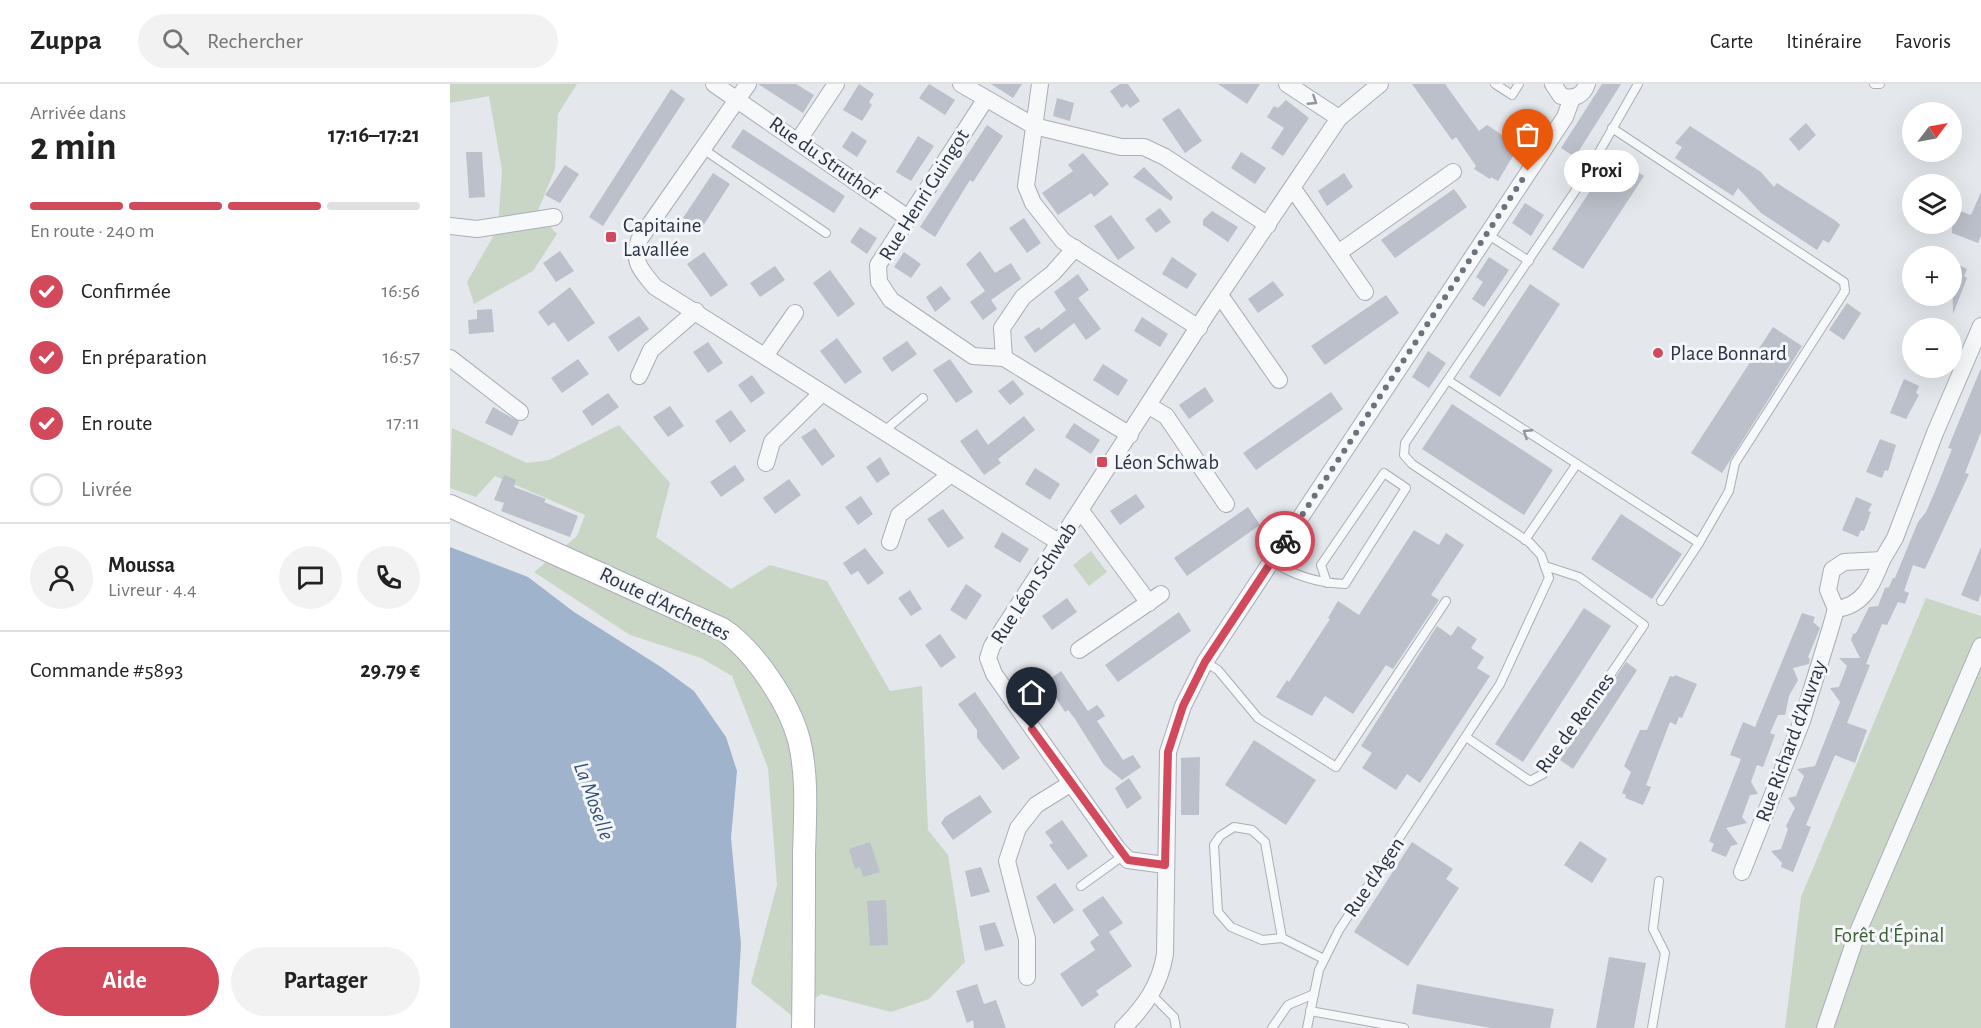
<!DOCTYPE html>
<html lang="fr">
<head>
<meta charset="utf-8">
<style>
  body { margin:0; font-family:"Alegreya Sans",sans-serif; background:#f2f2f2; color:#222; height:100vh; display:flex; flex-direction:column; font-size:22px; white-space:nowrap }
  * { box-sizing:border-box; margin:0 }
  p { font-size:20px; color:#767676 }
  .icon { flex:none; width:33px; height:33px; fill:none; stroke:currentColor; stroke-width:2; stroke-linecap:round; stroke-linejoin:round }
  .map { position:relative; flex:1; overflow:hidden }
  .details { display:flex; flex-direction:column; background:#fff; width:450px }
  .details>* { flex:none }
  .needle { width:39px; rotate:58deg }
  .buttons { position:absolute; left:1452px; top:18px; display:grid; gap:12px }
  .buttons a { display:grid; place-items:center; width:60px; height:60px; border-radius:50%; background:#fff; box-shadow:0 6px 24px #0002; font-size:30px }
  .pin { position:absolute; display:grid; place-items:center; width:51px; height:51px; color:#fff; margin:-62px -26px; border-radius:50% 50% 50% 0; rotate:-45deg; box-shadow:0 0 6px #0007 }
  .pin .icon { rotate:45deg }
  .courier { position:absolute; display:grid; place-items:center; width:60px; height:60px; margin:-30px; border:4px solid #d1495b; border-radius:50%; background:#fff; color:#222; box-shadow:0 2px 8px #0007 }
  .bubble { position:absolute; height:42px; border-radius:21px; background:#fff; box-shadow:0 6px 24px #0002; font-size:20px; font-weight:700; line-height:42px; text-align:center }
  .overview em { font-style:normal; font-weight:700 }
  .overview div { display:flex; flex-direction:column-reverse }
  .overview { display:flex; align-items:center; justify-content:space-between; height:102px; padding:0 30px }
  h1 { font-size:39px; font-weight:700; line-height:45px }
  .bar { display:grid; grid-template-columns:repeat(4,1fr); gap:9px 6px; align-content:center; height:72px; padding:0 30px }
  .bar i { height:8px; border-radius:4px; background:#e0e0e0 }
  .bar .active { background:#d1495b }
  .bar p { grid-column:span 4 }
  .line { display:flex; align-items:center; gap:15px; padding:0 30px; border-top:2px solid #e0e0e0 }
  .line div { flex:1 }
  .round { display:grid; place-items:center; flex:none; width:63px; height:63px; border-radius:32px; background:#f2f2f2 }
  ol { padding:0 30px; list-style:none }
  li { display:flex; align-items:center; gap:18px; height:66px }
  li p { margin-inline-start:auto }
  li .icon { padding:6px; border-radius:50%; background:#d1495b; color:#fff; stroke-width:4 }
  li:last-child { color:#767676 }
  li i { width:33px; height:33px; border:3px solid #e0e0e0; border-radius:50% }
  .cta { display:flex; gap:12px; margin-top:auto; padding:12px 30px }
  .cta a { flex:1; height:69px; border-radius:36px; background:#d1495b; color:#fff; font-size:24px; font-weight:700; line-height:69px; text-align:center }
  .cta a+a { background:#f2f2f2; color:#222 }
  header { display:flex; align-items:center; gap:36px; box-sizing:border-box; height:84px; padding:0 30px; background:#fff; border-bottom:2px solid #e0e0e0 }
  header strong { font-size:28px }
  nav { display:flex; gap:33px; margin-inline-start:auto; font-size:21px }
  .search { width:420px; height:54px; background:#f2f2f2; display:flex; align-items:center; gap:15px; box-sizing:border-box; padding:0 21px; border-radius:33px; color:#767676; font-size:22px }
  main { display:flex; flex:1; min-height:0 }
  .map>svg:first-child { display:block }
  .green { fill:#c9d6c5 }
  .water { fill:#9fb4cc }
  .building { fill:#bbc0ca }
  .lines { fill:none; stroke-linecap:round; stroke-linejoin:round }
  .lane-casing { stroke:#a9aeb7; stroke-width:10 }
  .street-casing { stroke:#a9aeb7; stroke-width:18 }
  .secondary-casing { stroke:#a9aeb7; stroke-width:24 }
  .lane { stroke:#f7f8fa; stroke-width:8 }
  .street { stroke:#f7f8fa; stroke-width:16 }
  .secondary { stroke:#fff; stroke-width:22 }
  .oneway { stroke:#9196a0 }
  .done { stroke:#6c737f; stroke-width:6; stroke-dasharray:0 10.8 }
  .route { stroke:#d1495b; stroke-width:8 }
  .poi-dot { fill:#d1495b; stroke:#f4f6f9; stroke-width:2 }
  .labels { text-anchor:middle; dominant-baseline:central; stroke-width:6; stroke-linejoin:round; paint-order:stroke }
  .street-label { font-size:21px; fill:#2b3445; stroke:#f4f6f9 }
  .poi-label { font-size:21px; fill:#2b3445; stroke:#f4f6f9; text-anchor:start }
  .park-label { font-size:21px; fill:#3f6138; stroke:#f4f6f9 }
  .water-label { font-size:22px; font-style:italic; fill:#34527a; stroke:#f4f6f9 }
</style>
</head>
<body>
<header>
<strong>Zuppa</strong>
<div class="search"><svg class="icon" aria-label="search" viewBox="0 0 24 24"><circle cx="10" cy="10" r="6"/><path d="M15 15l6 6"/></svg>Rechercher</div>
<nav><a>Carte</a><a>Itinéraire</a><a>Favoris</a></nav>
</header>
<main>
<section class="details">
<div class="overview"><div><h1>2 min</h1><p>Arrivée dans</p></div><em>17:16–17:21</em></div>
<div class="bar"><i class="active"></i><i class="active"></i><i class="active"></i><i></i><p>En route · 240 m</p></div>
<ol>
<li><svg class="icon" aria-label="check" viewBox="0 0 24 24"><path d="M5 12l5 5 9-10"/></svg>Confirmée<p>16:56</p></li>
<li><svg class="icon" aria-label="check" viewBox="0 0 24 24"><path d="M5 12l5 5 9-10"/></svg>En préparation<p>16:57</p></li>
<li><svg class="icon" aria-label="check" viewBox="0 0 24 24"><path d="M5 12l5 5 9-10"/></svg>En route<p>17:11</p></li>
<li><i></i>Livrée</li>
</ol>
<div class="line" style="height:108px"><a class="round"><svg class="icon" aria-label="person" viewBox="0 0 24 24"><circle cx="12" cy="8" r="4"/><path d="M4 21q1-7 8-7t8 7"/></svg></a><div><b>Moussa</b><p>Livreur · 4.4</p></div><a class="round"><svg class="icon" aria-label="chat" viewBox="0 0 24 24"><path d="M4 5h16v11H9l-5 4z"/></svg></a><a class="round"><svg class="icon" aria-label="phone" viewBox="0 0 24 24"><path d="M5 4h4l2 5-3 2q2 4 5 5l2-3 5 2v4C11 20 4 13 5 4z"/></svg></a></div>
<div class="line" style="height:78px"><div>Commande #5893</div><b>29.79 €</b></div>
<div class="cta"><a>Aide</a><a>Partager</a></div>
</section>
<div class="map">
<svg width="1531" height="944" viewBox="0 0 1531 944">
  <rect width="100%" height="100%" fill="#e4e7ec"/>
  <g class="green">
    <path d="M0 0H127L108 30 105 85 87 129 107 150 83 187 24 220 17 198 48 144 52 86 39 12 0 19Z"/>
    <path d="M169 341 220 399 206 453 281 505 320 481 377 497 440 607 472 602 478 746 498 771 515 878 479 915 441 928 371 910 341 931 301 899 327 801 318 684 282 592 251 574 180 551 84 488 127 452 135 431 45 392 26 413 0 404 2 344 77 379 99 376Z"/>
    <path d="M641 467 657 488 639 502 623 481Z"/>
    <path d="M1476 514 1531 532V944H1335L1351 813Z"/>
  </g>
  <path class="water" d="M0 463 78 493 124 528 211 583 244 607 276 653 287 687 281 754 291 860 286 944H0Z"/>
  <g class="building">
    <path d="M308 0H346L364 11 353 29Z"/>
    <path d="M409 0 424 10 419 18 422 21 412 37 393 26Z"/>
    <path d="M479 0 505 16 495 31 469 14Z"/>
    <path d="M541 0H572L563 14Z"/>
    <path d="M670 0H678L690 17 680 24 677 20 672 24 660 7Z"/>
    <path d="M768 0H810L797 20Z"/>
    <path d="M962 0H995L1029 47 1037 41 1069 62 1048 97 1041 93 1040 95 1024 85 1026 82 1006 53 1002 56Z"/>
    <path d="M1152 0H1171L1125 73 1111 64Z"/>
    <path d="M221 5 235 15 153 142 139 133Z"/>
    <path d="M607 14 624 19 620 37 603 32Z"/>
    <path d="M836 16 859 34 833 72 821 64 834 44 817 33 824 22 828 24Z"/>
    <path d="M729 24 752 57 735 69 712 35Z"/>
    <path d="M1356 39 1366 51 1349 67 1339 55Z"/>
    <path d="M537 41 553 52 523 98 520 96 485 153 470 143Z"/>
    <path d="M1240 42 1311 88 1324 103 1327 99 1386 137 1390 141 1379 159 1373 156 1367 166 1311 129 1288 104 1283 112 1225 74 1232 63 1225 59Z"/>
    <path d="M293 45 395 112 384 129 281 63Z"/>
    <path d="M402 47 417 57 407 73 392 63Z"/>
    <path d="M468 52 484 62 461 97 446 88Z"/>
    <path d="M16 68H32L35 113 19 114Z"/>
    <path d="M791 68 816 84 805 100 781 84Z"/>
    <path d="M633 69 659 100 644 113 641 109 608 131 592 109 623 87 618 81Z"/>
    <path d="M1163 72 1194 92 1133 185 1102 165Z"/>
    <path d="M115 81 129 90 110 119 95 111Z"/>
    <path d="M694 83 723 113 721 117 683 93Z"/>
    <path d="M263 89 280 100 251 145 233 134Z"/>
    <path d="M894 89 903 103 877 122 868 107Z"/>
    <path d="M1004 105 1017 123 945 174 931 156Z"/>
    <path d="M1531 108V152L1528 159 1502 149V124L1521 131Z"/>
    <path d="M1075 119 1094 131 1081 152 1062 139Z"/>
    <path d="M710 124 721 138 706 149 695 135Z"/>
    <path d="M762 127 788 143 778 158 753 141V136Z"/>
    <path d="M661 131 685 164 668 176 644 142Z"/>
    <path d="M574 134 591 159 577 169 559 144Z"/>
    <path d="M410 143 427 154 417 170 400 158Z"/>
    <path d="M110 167 124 187 106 198 93 179Z"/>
    <path d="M530 167 545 189 561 179 571 195 541 216 547 225 533 236 520 218 535 207 516 180Z"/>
    <path d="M254 168 278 201 261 213 237 180Z"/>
    <path d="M454 168 471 180 461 194 444 183Z"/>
    <path d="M722 173 747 190 737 205 712 190Z"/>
    <path d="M1039 173 1059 186 1034 223 1022 215 1033 198 1026 193Z"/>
    <path d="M1502 178 1517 185 1514 192 1517 194 1503 230Z"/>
    <path d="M325 182 335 196 310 213 300 199Z"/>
    <path d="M380 186 405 220 388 233 363 199Z"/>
    <path d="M628 190 639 206 628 214 651 245 636 256 624 239 585 269 574 253 589 243 591 246 616 226 604 208Z"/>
    <path d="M823 197 834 211 808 229 798 215Z"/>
    <path d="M1080 200 1110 220 1050 313 1019 293Z"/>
    <path d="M491 202 501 215 485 228 476 213Z"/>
    <path d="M120 203 145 239 118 258 104 238 98 242 88 228Z"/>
    <path d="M936 211 949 229 875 281 861 262Z"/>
    <path d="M1397 219 1411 229 1394 256 1379 246Z"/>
    <path d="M42 225 44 248 19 250 18 236 27 235V226Z"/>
    <path d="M189 232 199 245 168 268 158 253Z"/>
    <path d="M692 233 718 250 710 263 684 247Z"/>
    <path d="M1323 243 1352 262 1272 389 1241 369Z"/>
    <path d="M387 254 412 288 395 300 370 267Z"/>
    <path d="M457 257 467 270 442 288 432 274Z"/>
    <path d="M258 258 273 279 258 289 243 268Z"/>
    <path d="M978 267 996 279 979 304 962 293Z"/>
    <path d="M128 275 139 290 112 309 101 294Z"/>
    <path d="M500 275 523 308 506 319 483 286Z"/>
    <path d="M653 280 678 296 668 312 643 296Z"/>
    <path d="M1531 284V348L1515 389 1519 390 1475 485 1463 481 1454 507 1459 509 1455 520 1448 518 1437 541 1432 540 1416 580 1420 581 1397 639 1417 646 1405 679 1385 671 1356 741 1361 743 1343 788 1331 783 1332 779 1321 767 1331 765 1338 745 1336 742 1345 724 1338 714 1346 712 1354 692 1347 685 1365 682 1390 618 1380 604 1389 603 1397 582 1389 574H1410L1401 556 1403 550 1406 549 1419 523 1428 522 1435 504 1439 503 1443 494H1445L1468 438 1476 428 1486 405 1502 365 1498 364Z"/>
    <path d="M302 291 315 309 301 319 288 301Z"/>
    <path d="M1454 295 1469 302 1466 309 1469 311 1456 335 1440 329Z"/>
    <path d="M563 296 574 310 560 321 548 307Z"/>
    <path d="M755 303 764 317 739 335 729 321Z"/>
    <path d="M881 308 893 325 806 386 793 369Z"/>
    <path d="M158 309 169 323 142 342 132 327Z"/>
    <path d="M1002 320 1103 386 1074 431 972 365Z"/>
    <path d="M220 322 234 342 218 353 203 333Z"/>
    <path d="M43 323 69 338 62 352 35 339Z"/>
    <path d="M281 326 296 347 280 359 265 337Z"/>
    <path d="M574 332 585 346 548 375 551 379 534 391 510 357 527 345 538 361Z"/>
    <path d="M624 339 650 356 641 370 615 353Z"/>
    <path d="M365 344 385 372 372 382 351 353Z"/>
    <path d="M1430 355 1446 361 1438 387 1435 386 1432 394 1416 388Z"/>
    <path d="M430 373 440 390 427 399 416 383Z"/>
    <path d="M285 381 295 396 271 413 260 398Z"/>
    <path d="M585 384 610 400 600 416 575 400Z"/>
    <path d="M54 391 66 396 64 403 96 415 94 418 128 432 120 453 51 427 54 419 44 416Z"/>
    <path d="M339 395 351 411 325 430 313 414Z"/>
    <path d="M686 410 695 423 670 441 660 427Z"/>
    <path d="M411 412 423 430 408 441 395 423Z"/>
    <path d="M1406 413 1422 420 1418 427 1421 428 1414 447 1411 446 1408 453 1392 446Z"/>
    <path d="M798 423 810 441 737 492 724 474Z"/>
    <path d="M493 425 514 454 498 464 477 435Z"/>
    <path d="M1171 430 1232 470 1202 515 1141 475Z"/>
    <path d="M964 446 989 461 996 449 1014 461 981 511 989 516 943 585 936 581 903 630 875 612 862 632 826 613 837 596 839 598 880 535 878 534 888 517 909 531Z"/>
    <path d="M552 448 579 465 570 479 544 463Z"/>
    <path d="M1531 463V509L1528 518 1511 511Z"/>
    <path d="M415 464 434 489 418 501 408 487 401 491 393 479Z"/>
    <path d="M516 500 532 511 516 536 500 526Z"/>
    <path d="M460 506 472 525 461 532 448 514Z"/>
    <path d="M617 514 627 528 602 546 592 532Z"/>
    <path d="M1134 524 1161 542 1073 678 1045 660Z"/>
    <path d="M729 528 741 547 668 598 655 581Z"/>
    <path d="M1352 529 1365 533 1363 538 1370 544 1358 573 1360 575 1359 580 1343 584 1348 596 1339 612 1335 631H1328L1320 649 1325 651 1313 683 1307 681 1301 698 1308 710 1300 711 1292 733 1297 739 1276 744 1288 760 1281 762 1276 773 1261 767 1264 760 1259 757 1291 675 1280 671 1293 638 1305 643Z"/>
    <path d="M987 542 1001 552 1008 542 1027 555 1021 564 1034 573 1027 584 1040 592 970 699 957 690 946 706 912 684 922 669 911 662Z"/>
    <path d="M490 550 506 573 491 584 475 561Z"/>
    <path d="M1176 578 1187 586 1123 685 1110 676Z"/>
    <path d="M611 587 638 627 647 621 652 627 655 632 647 637 673 676 683 671 691 683 672 696 654 681 625 635 618 626 615 628 602 608 607 605 597 597Z"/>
    <path d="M1225 591 1247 600 1232 634 1229 633 1226 641 1220 638 1196 701 1201 703 1193 721 1175 714 1176 711 1172 709 1181 688 1174 682 1190 646H1197L1220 592 1224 593Z"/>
    <path d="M525 608 570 674 553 686 527 654V646L508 620Z"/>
    <path d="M804 656 866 696 836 741 775 701Z"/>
    <path d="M750 673 749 731H731V674Z"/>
    <path d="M679 694 692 714 677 725 665 704Z"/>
    <path d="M530 711 542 728 503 756 491 739 495 733Z"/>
    <path d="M612 736 638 772 618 786 599 761 603 759 595 748Z"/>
    <path d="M1130 757 1157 775 1142 799 1114 781Z"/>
    <path d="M420 758 430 788 413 793 410 783 405 785 399 765Z"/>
    <path d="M962 758 1003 785 996 795 1009 804 958 882 904 848Z"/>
    <path d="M531 783 540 808 521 813 515 787Z"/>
    <path d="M605 799 624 826 604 840 586 813Z"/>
    <path d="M653 812 673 839 659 848 682 882 646 907 649 911 632 923 610 890 645 866 640 858 649 851 632 826Z"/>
    <path d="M436 816 438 861 420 862 417 817Z"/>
    <path d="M545 838 554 862 535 867 529 842Z"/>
    <path d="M1159 873 1196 879 1184 944H1146Z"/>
    <path d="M527 900 534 920 546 916 556 944H524L523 936 517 939 506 907Z"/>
    <path d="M967 900 1104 925 1100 944H1041L962 930Z"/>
  </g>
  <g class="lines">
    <defs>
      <g id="lane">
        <path d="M1045 0 1062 11 1069 0"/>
        <path d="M1424 0H1430"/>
        <path d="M253 65 376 149"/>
        <path d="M1037 150 1079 177"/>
        <path d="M999 297 1249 459 1279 407 1285 379 1395 207 1394 198 1162 44"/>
        <path d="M433 348 473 314"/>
        <path d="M1075 456 1126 381"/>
        <path d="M822 477C844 492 868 499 895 500L956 404 934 389 871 481 877 499"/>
        <path d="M1211 517 1249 459"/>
        <path d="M755 578 768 586 808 634 886 683 996 517"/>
        <path d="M1016 653 1080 697 1093 690 1194 541 1129 493 1095 482"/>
        <path d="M631 802 674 771"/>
        <path d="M832 854 812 856 781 843 768 828 764 761 770 752 784 743 802 746 815 758 832 854 874 875"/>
        <path d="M702 911 724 933 726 944"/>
        <path d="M860 927 954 944"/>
        <path d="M822 944 838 921 864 910"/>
        <path d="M857 944 869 886 889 846 1050 600 1099 494 1091 471 1079 458 962 380 954 371 955 359 1136 91 1188 0"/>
        <path d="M1202 944 1215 869 1203 845 1209 797"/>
      </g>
      <g id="street">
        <path d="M264 0 458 134"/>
        <path d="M298 0 189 156C182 179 191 186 205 203L610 459"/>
        <path d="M511 0 584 42 671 63H694L715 73 818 141"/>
        <path d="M590 0 576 102 583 119 613 157 749 244"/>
        <path d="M837 0 889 34"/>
        <path d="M1103 0 1111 12C1123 16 1133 12 1137 0"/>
        <path d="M535 16 428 181 429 198 441 216 523 272 554 274 680 351"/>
        <path d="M348 57 386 0"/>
        <path d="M841 106 846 109 888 169 1003 88"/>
        <path d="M0 142 27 145 104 133"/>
        <path d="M888 169 915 208"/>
        <path d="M768 213 774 217 829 296"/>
        <path d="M315 272 345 229"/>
        <path d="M0 274 70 328"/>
        <path d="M554 274 552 244 573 213 603 189 625 164"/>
        <path d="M189 292 201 266 246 227"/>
        <path d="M699 322 716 332 776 420"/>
        <path d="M316 379 322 358 372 309"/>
        <path d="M631 427 699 519"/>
        <path d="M440 458 449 431 500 391"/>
        <path d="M1386 525C1414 522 1423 499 1432 476"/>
        <path d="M629 566 711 510"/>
        <path d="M715 781 678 776 667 764 544 590 538 574 542 562 758 228 889 34 930 0"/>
        <path d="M1292 788 1352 637 1380 546 1386 525 1378 506 1382 486 1394 478 1432 476 1445 454 1485 349 1531 242"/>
        <path d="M577 893V855L557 777 568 744 586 721 620 700"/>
        <path d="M673 944C695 922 710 901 715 870L718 668 733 622 755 578 1115 33 1122 14"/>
        <path d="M1375 944 1407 850 1531 562"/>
      </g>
      <path id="secondary" d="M0 422 272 545C303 565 339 618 349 656 358 692 355 733 354 770 354 828 354 886 353 944"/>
    </defs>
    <use href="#lane" class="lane-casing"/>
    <use href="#street" class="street-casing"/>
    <use href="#secondary" class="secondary-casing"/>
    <use href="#lane" class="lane"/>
    <use href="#street" class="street"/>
    <use href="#secondary" class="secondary"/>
  </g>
  <defs><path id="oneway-chevron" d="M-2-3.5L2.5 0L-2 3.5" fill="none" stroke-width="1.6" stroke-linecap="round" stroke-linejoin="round" transform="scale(1.5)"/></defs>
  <g class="oneway">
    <use href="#oneway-chevron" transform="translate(863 17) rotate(33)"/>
    <use href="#oneway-chevron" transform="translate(1077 349) rotate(-147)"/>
  </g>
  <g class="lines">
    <path class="done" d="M835 457 1078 87"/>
    <path class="route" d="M582 645 678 776 715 781 718 668 733 622 755 578 835 457"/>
  </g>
  <g class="poi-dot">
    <rect x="155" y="147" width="12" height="12" rx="3"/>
    <circle cx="1208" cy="269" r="6"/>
    <rect x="646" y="372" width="12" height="12" rx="3"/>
  </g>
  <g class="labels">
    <g class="street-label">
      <text transform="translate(374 74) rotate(35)">Rue du Struthof</text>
      <text transform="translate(474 111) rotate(-58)">Rue Henri Guingot</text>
      <text transform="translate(584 499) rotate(-57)">Rue Léon Schwab</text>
      <text transform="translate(215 520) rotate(26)">Route d'Archettes</text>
      <text transform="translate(1125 639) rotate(-54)">Rue de Rennes</text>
      <text transform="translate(1341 657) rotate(-70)">Rue Richard d'Auvray</text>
      <text transform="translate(924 793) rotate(-56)">Rue d'Agen</text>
    </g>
    <g class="poi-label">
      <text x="173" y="141">Capitaine<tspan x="173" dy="24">Lavallée</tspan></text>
      <text x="1220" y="269">Place Bonnard</text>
      <text x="664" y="378">Léon Schwab</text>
    </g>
    <g class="park-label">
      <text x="1439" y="851">Forêt d'Épinal</text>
    </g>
    <g class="water-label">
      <text transform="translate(144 717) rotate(70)">La Moselle</text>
    </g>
  </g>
</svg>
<div class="buttons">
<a><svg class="needle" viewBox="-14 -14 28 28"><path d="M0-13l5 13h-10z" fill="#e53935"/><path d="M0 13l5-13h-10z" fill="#767676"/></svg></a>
<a><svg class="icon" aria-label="layers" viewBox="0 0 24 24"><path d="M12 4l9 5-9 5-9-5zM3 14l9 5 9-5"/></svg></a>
<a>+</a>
<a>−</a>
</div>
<div class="pin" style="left:1078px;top:87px;background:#ea580c"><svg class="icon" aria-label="bag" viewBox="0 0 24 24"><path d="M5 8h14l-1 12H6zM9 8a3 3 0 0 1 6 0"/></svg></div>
<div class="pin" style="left:582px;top:645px;background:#1f2937"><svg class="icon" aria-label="home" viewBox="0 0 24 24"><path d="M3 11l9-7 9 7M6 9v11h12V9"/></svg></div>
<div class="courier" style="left:835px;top:457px"><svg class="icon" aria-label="bike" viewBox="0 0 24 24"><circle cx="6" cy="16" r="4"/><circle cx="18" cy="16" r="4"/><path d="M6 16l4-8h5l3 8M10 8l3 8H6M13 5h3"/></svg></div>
<div class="bubble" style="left:1114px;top:66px;width:75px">Proxi</div>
</div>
</main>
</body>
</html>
